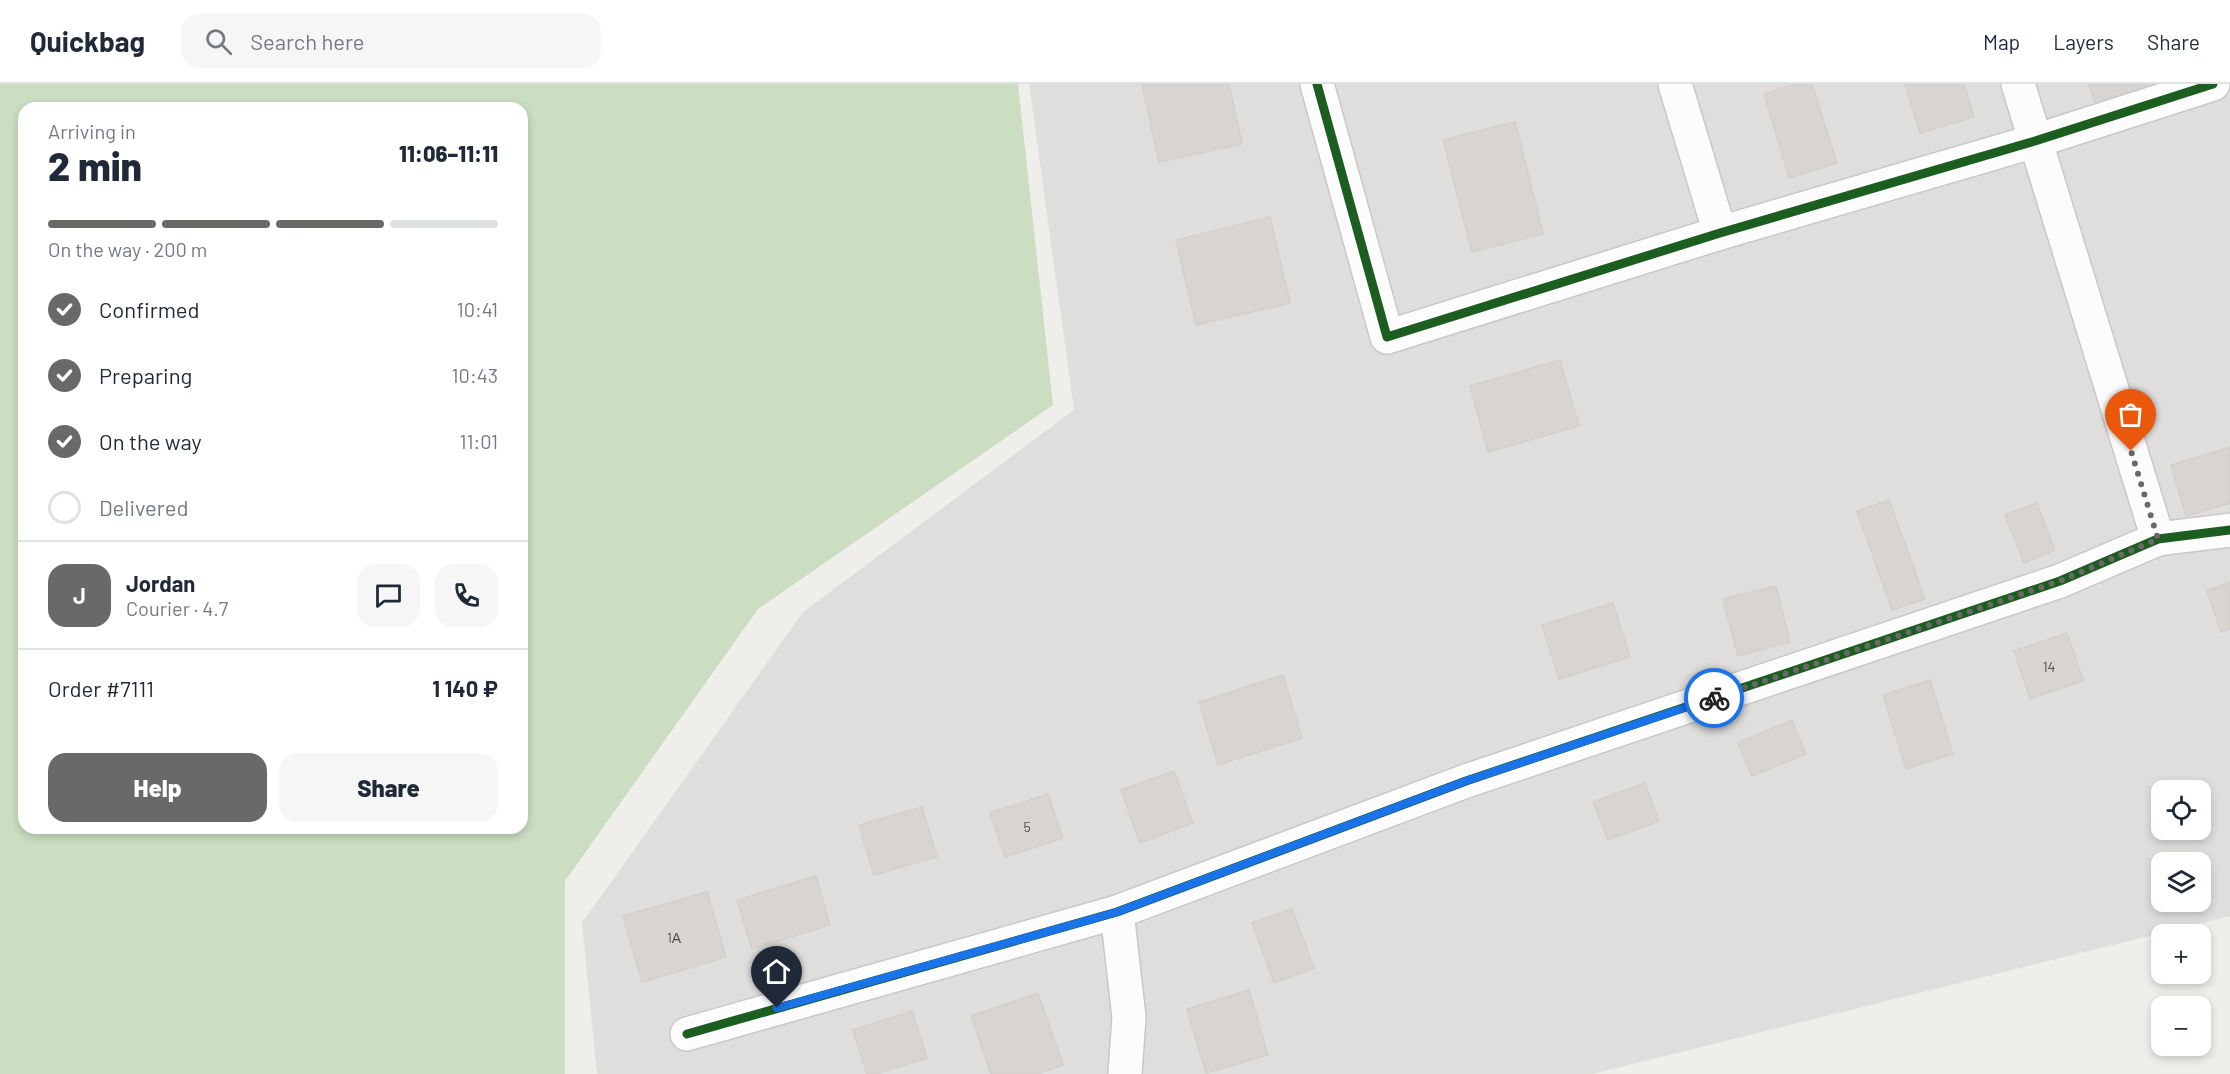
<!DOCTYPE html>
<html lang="en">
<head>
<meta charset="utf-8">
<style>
  body { margin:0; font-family:Barlow,sans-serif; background:#f6f6f7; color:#1f2937; height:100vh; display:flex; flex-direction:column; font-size:22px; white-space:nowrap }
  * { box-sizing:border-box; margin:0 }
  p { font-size:20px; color:#747a83 }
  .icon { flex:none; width:33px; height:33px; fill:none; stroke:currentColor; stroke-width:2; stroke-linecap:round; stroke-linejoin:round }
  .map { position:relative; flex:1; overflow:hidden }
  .drawer { position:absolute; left:18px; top:18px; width:510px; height:732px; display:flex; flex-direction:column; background:#fff; border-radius:18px; box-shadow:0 3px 9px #0003 }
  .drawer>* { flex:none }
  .buttons { position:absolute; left:2151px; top:696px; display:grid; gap:12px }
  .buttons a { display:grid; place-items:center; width:60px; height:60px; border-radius:12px; background:#fff; box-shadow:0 3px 9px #0003; font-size:30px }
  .pin { position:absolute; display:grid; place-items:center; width:51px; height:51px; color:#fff; margin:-62px -26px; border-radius:50% 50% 50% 0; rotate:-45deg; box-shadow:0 0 6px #0007 }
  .pin .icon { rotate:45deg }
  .courier { position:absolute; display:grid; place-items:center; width:60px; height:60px; margin:-30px; border:4px solid #1a73e8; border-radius:50%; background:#fff; color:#222; box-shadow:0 2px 8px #0007 }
  .head em { font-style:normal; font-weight:800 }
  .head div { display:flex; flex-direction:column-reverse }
  .head { display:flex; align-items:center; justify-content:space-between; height:102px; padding:0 30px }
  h1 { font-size:39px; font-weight:800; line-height:45px }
  .bar { display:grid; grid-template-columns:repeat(4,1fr); gap:9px 6px; align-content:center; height:72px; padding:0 30px }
  .bar i { height:8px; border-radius:4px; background:#e0e1e3 }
  .bar .selected { background:#6a6968 }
  .bar p { grid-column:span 4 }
  .line { display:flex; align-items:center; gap:15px; padding:0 30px; border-top:2px solid #e0e1e3 }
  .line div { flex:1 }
  .round { display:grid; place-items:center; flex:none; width:63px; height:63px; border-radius:18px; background:#f6f6f7 }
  ol { padding:0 30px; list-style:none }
  li { display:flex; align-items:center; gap:18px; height:66px }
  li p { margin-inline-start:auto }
  li .icon { padding:6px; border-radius:50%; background:#6a6968; color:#fff; stroke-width:4 }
  li:last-child { color:#747a83 }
  li i { width:33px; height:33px; border:3px solid #e0e1e3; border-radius:50% }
  .cta { display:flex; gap:12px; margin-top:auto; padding:12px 30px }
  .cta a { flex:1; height:69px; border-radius:18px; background:#6a6968; color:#fff; font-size:24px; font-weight:800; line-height:69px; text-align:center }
  .cta a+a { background:#f6f6f7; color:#1f2937 }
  header { display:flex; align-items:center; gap:36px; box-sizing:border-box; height:84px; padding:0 30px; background:#fff; border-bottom:2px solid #e0e1e3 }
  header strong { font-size:28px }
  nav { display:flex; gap:33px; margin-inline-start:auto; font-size:21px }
  .search { width:420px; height:54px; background:#f6f6f7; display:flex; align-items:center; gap:15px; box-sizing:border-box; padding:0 21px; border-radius:18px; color:#747a83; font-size:22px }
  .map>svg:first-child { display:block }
  .residential { fill:#dfdedc; fill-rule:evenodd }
  .forest { fill:#cbdec1; fill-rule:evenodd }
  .building { fill:#d7d4d2; stroke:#d3d0cc; stroke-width:1.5 }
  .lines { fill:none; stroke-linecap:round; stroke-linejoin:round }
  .minor-casing { stroke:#c9c8c7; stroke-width:36 }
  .minor { stroke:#fdfcfc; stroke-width:33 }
  .cycleway-casing { stroke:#fff; stroke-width:13 }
  .cycleway { stroke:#1b5e20; stroke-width:9 }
  .done { stroke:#6a6968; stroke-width:6; stroke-dasharray:0 10.8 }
  .route { stroke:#1a73e8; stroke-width:8 }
  .labels { text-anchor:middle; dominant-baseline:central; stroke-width:4.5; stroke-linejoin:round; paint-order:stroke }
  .number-label { font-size:14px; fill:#4f4e4e }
</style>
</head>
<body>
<header>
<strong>Quickbag</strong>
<div class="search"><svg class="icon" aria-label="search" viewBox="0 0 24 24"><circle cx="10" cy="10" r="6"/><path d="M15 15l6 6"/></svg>Search here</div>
<nav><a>Map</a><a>Layers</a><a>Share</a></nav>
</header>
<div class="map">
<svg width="2230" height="990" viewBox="0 0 2230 990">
  <rect width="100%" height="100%" fill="#f0eeeb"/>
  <path class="residential" d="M1029 0H2230V832L1592 990H597L582 839 803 528 1074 326ZM2162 706H2200V746H2162ZM2162 778H2200V818H2162Z"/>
  <path class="forest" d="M0 0H1018L1053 321 758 525 565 797V990H0ZM24 24H522V744H24Z"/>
  <g class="building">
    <path d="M1142 0H1229L1242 60 1159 78Z"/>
    <path d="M1796 0H1812L1837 79 1789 94 1764 10Z"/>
    <path d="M1905 0H1964L1974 33 1920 49Z"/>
    <path d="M2089 0H2150L2151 3 2095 19Z"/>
    <path d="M1515 38 1543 150 1472 168 1443 56Z"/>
    <path d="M1270 133 1290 219 1196 241 1176 156Z"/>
    <path d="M1560 276 1579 342 1488 368 1470 302Z"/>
    <path d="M2230 363V419L2186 432 2171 381Z"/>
    <path d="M1889 416 1925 515 1892 526 1857 427Z"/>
    <path d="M2037 419 2055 466 2024 479 2005 431Z"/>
    <path d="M2230 498V545L2221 548 2207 507Z"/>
    <path d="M1776 502 1790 558 1738 572 1723 515Z"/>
    <path d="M1613 519 1630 573 1559 595 1542 541Z"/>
    <path d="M2067 549 2083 597 2030 615 2014 567Z"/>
    <path d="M1283 591 1302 654 1218 681 1199 618Z"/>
    <path d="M1930 596 1953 670 1906 685 1883 611Z"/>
    <path d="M1792 636 1806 670 1752 692 1738 659Z"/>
    <path d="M1174 687 1193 739 1140 759 1121 706Z"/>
    <path d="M1645 699 1659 737 1608 756 1593 718Z"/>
    <path d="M1048 710 1063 754 1005 773 990 729Z"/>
    <path d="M922 723 937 773 874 791 859 741Z"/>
    <path d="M816 792 830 841 752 865 737 816Z"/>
    <path d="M707 808 726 873 642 898 623 832Z"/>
    <path d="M1292 825 1314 884 1274 899 1252 839Z"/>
    <path d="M1249 906 1268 971 1206 989 1187 925Z"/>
    <path d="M1038 909 1063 981 1037 990H991L971 932Z"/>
    <path d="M912 927 927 974 876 990H867L853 946Z"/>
  </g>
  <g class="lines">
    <defs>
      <g id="minor">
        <path d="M1317 0 1387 253 1720 149 2035 57 2213 0"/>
        <path d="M1675 0 1720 149"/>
        <path d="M2018 0 2158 455"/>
        <path d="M1117 828 1129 933 1125 990"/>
        <path d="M687 950 1117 828 1466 697 2060 497 2158 455 2230 446"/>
      </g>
    </defs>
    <use href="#minor" class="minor-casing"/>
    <use href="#minor" class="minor"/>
    <defs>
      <g id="cycleway">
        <path d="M1317 0 1387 253 1720 149 2035 57 2213 0"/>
        <path d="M687 950 1117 828 1466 697 2060 497 2158 455 2230 446"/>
      </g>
    </defs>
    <use href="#cycleway" class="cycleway-casing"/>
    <use href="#cycleway" class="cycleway"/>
  </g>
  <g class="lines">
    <path class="done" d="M1714 614 2060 497 2158 455 2131 367"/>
    <path class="route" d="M777 924 1117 828 1466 697 1714 614"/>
  </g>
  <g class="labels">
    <g class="number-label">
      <text x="2049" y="582">14</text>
      <text x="1027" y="742">5</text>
      <text x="674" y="853">1А</text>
    </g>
  </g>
</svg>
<div class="buttons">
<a><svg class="icon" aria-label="locate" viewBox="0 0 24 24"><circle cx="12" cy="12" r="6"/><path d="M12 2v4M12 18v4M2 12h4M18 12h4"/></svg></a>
<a><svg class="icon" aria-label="layers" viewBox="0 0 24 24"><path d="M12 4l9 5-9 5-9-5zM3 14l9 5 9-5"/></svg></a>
<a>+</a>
<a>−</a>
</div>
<div class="pin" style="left:2131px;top:367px;background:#ea580c"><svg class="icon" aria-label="bag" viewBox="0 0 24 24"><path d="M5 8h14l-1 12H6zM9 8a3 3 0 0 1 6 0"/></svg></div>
<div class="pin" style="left:777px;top:924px;background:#1f2937"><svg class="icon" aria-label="home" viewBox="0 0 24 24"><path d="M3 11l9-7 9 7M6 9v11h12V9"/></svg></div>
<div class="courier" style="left:1714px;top:614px"><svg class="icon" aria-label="bike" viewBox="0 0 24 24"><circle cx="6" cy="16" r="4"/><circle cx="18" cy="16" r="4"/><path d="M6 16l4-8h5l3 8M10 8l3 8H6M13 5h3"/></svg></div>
<section class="drawer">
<div class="head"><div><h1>2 min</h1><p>Arriving in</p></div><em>11:06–11:11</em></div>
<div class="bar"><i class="selected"></i><i class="selected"></i><i class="selected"></i><i></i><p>On the way · 200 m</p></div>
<ol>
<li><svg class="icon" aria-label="check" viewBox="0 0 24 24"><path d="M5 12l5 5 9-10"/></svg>Confirmed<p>10:41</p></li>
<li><svg class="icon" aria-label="check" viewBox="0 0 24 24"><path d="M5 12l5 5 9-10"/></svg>Preparing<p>10:43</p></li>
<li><svg class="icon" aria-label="check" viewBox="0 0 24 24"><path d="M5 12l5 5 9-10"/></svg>On the way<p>11:01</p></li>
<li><i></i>Delivered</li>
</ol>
<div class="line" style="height:108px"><b class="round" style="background:#6a6968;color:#fff">J</b><div><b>Jordan</b><p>Courier · 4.7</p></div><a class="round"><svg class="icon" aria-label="chat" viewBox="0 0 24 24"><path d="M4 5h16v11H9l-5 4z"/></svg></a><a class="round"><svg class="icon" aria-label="phone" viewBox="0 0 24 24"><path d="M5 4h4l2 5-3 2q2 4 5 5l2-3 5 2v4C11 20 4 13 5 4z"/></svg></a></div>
<div class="line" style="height:78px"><div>Order #7111</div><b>1 140 ₽</b></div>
<div class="cta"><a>Help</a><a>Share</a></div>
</section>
</div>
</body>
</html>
